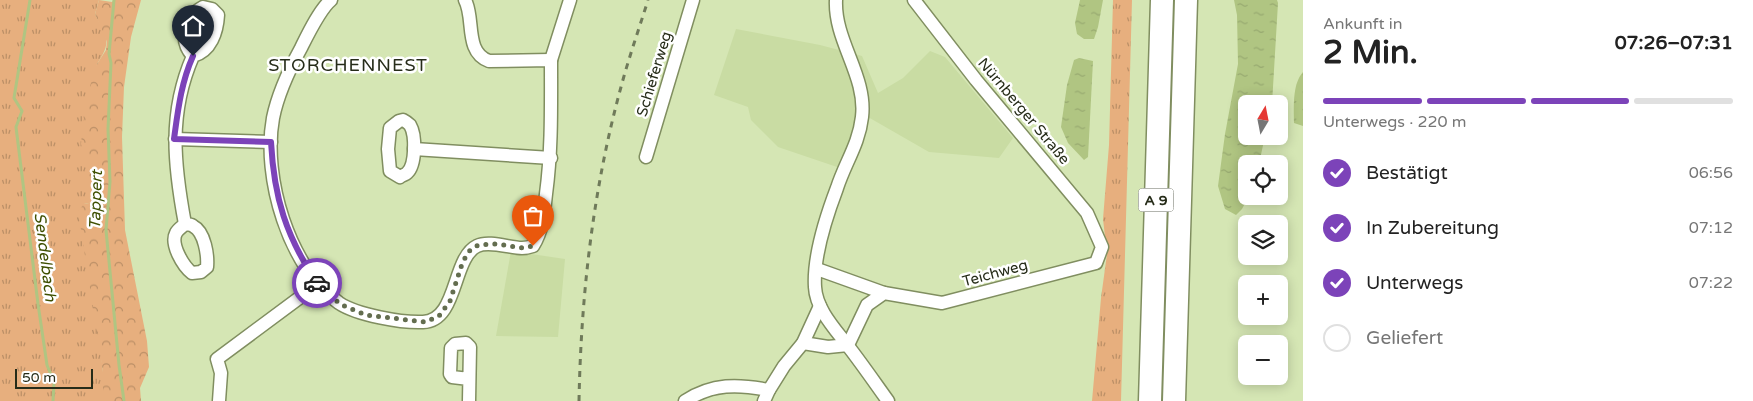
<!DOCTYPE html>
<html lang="de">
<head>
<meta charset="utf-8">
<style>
  body { margin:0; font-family:"Varela Round",sans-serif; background:#f6f6f6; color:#222; height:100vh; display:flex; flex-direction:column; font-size:19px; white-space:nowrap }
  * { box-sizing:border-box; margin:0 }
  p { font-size:16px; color:#767676 }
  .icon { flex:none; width:28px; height:28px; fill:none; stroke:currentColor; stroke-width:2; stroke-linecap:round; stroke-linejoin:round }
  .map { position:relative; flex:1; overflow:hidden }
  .panel { display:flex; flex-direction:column; background:#fff; width:450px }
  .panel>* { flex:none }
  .needle { width:32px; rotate:10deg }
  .tools { position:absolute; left:1238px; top:95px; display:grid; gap:10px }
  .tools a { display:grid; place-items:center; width:50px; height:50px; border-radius:8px; background:#fff; box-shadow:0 2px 12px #0003; font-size:25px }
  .scale { position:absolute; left:15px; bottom:12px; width:78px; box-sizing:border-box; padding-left:5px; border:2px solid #262c19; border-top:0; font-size:14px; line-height:18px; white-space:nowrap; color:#262c19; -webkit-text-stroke:4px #fff; paint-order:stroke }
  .pin { position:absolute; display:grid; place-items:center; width:42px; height:42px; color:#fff; margin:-51px -21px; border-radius:50% 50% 50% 0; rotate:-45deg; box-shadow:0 0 5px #0007 }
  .pin .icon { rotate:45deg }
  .courier { position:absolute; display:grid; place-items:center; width:50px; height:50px; margin:-25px; border:4px solid #7c43b9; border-radius:50%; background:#fff; color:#222; box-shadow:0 1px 6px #0007 }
  .head em { font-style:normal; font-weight:700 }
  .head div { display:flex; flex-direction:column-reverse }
  .head { display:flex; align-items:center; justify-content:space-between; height:85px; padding:0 20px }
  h1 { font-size:32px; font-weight:700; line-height:38px }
  .bar { display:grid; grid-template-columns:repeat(4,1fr); gap:8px 5px; align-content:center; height:60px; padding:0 20px }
  .bar i { height:6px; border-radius:4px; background:#e0e0e0 }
  .bar .active { background:#7c43b9 }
  .bar p { grid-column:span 4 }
  ol { padding:0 20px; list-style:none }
  li { display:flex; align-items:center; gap:15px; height:55px }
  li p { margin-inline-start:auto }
  li .icon { padding:5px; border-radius:50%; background:#7c43b9; color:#fff; stroke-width:4 }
  li:last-child { color:#767676 }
  li i { width:28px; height:28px; border:2px solid #e0e0e0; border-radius:50% }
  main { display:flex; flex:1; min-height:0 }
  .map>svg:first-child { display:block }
  .built { fill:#c9dca3 }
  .grass { fill:url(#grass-tufts) }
  .forest { fill:url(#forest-crowns) }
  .water { fill:url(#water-ripples) }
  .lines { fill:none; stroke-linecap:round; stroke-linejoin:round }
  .stream { stroke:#b0c582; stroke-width:3 }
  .minor-casing { stroke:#808e60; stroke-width:15 }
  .motorway-casing { stroke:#808e60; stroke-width:25 }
  .minor { stroke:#fff; stroke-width:12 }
  .motorway { stroke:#fff; stroke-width:22 }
  .rail { stroke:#6f7a5a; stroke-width:3; stroke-dasharray:6 6; stroke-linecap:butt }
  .done { stroke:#636d4f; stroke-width:5; stroke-dasharray:0 9 }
  .route { stroke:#7c43b9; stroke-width:6 }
  .labels { text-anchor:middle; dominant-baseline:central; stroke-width:5; stroke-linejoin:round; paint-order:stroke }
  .shield { fill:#fff; stroke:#676b5e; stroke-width:1 }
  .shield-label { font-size:14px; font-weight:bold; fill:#262c19 }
  .street-label { font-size:15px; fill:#262c19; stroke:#fff }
  .water-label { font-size:16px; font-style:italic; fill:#3e4f00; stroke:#fff }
  .quarter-label { font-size:18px; letter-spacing:1px; fill:#262c19; stroke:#fff }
</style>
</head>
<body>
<main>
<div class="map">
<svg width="1303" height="401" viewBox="0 0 1303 401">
  <defs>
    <pattern id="grass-tufts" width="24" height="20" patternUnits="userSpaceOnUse" patternTransform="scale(1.25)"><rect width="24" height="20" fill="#e7af7e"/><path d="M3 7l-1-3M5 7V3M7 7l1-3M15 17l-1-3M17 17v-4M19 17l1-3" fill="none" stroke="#bb8f66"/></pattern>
    <pattern id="forest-crowns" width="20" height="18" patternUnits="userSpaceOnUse" patternTransform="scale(1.25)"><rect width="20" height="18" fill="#e7af7e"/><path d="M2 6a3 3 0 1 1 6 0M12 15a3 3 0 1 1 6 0" fill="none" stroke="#bb8f66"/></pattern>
    <pattern id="water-ripples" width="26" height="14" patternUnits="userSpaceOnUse" patternTransform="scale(1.25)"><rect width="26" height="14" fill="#b0c582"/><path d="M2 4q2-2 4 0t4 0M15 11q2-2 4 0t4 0" fill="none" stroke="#97a970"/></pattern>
  </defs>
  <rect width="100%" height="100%" fill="#d5e6b4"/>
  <g class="built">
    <path d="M736 29 820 45 862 56 878 93 903 78 930 51 945 57 1013 138 999 158 929 152 868 117 857 122 840 168 778 147 751 120 748 107 714 95Z"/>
    <path d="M511 251 565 259 558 337 496 336Z"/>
  </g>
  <g class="grass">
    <path d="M0 0H99L95 14C106 37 113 40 97 64L91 182 102 193 99 201 84 204 103 372V401H0Z"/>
    <path d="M1113 0H1132L1121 401H1092L1101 298 1107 254 1103 219 1109 145Z"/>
  </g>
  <path class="forest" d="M99 0 112 2 114 0H141L131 37 124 87 122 137 125 230 147 341 149 367 140 388 141 401H103V372L78 211 84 204 99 201 102 193 91 182 81 144 84 113 93 74 97 64 106 50 107 42 95 14Z"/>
  <g class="water">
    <path d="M1080 0H1103L1098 27 1094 39H1084L1077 34 1075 23Z"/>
    <path d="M1234 0H1277L1278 3 1272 104H1246V136H1265L1259 164H1246V196H1249L1242 209 1236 215 1225 209 1218 186 1225 134 1238 64 1237 15Z"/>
    <path d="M1079 58 1093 61 1088 157 1084 160 1068 143 1061 127 1067 85 1074 60Z"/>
    <path d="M1303 72V126L1294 123C1294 108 1292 84 1303 72Z"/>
  </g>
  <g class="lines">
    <g class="stream">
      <path d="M30 0 14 98 22 111 16 127 38 304 47 365 54 382 53 401"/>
      <path d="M114 0 109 54 111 63 108 129 110 182 106 230 119 365 124 401"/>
    </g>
    <defs>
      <g id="minor">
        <path d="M331 0C320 9 308 34 301 48 289 70 278 93 273 118 262 177 289 268 339 303 357 315 402 323 423 322 458 321 452 258 477 246 489 240 510 248 522 248 526 248 530 247 533 246 543 230 544 212 546 194 552 149 551 106 551 60L489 61C464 52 475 18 465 0"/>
        <path d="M836 0C834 41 867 76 862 117 859 144 845 163 837 188 826 217 813 256 815 287 816 309 835 329 848 346 862 364 875 383 888 401"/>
        <path d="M551 60 570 0"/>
        <path d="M403 120C405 121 409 124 410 125 416 135 416 165 407 173 405 175 402 175 400 177L390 171 388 149 390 128 399 121Z"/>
        <path d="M175 139 271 142"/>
        <path d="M414 149 551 158"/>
        <path d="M646 157 693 0"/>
        <path d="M185 224C174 165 168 113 193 56 211 51 217 32 218 15L212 9 203 7C185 17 178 40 193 56"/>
        <path d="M185 224C188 225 191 224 193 226 205 232 208 256 207 267L201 272 192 273C183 266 170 244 176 233 178 229 182 227 185 224Z"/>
        <path d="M817 269 884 293"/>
        <path d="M803 343 828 347 848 345"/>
        <path d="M848 345 867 305 884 293 942 303 1096 263 1102 247 1087 213 976 80 914 0"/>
        <path d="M469 379 452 377 450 374 451 348 455 344 466 343 470 347 469 401"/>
        <path d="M219 401 221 373 217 359 318 284"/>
        <path d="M685 401C713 383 738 384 769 390"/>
        <path d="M764 401 769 390 784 366 803 343 820 306"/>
      </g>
      <g id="motorway">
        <path d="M1150 401 1162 0"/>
        <path d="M1174 401 1186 0"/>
      </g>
    </defs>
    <use href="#minor" class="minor-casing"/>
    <use href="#motorway" class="motorway-casing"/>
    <use href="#minor" class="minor"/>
    <use href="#motorway" class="motorway"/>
    <path class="rail" d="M579 401C581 295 593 189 621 87 629 57 639 29 648 0"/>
  </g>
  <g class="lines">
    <path class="done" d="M317 283 340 304 366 315 425 322 439 316 450 301 462 264 468 252 478 245 497 244 523 248 533 246"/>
    <path class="route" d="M193 56C181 83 178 110 174 139L271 142C274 198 286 236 317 283"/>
  </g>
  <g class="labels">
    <rect class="shield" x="1138.5" y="188.5" width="35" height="23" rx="4"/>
    <g class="shield-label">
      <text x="1156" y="200">A 9</text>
    </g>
    <g class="street-label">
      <text transform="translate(654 74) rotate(-73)">Schieferweg</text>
      <text transform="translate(1024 111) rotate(50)">Nürnberger Straße</text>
      <text transform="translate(995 273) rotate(-15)">Teichweg</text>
    </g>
    <g class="water-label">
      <text transform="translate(96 200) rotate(-88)">Tappert</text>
      <text transform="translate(45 257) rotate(83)">Sendelbach</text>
    </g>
    <g class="quarter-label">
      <text x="348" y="65">STORCHENNEST</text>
    </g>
  </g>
</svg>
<div class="tools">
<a><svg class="needle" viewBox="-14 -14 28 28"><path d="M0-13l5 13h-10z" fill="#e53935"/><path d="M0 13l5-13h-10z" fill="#767676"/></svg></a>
<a><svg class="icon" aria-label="locate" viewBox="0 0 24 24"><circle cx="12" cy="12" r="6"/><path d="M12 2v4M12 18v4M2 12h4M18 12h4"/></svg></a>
<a><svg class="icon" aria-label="layers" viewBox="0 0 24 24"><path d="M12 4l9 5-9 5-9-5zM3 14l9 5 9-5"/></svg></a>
<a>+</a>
<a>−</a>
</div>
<div class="scale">50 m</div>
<div class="pin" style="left:533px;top:246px;background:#ea580c"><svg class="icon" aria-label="bag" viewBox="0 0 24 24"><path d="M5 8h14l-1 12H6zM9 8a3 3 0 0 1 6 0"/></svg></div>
<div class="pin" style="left:193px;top:56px;background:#1f2937"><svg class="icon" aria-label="home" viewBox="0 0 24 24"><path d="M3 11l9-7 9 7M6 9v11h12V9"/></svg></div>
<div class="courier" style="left:317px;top:283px"><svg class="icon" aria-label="car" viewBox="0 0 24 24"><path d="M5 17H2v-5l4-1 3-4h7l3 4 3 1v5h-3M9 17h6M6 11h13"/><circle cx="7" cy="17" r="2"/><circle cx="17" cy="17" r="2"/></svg></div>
</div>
<section class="panel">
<div class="head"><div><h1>2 Min.</h1><p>Ankunft in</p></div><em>07:26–07:31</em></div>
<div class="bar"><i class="active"></i><i class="active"></i><i class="active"></i><i></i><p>Unterwegs · 220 m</p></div>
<ol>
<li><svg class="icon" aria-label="check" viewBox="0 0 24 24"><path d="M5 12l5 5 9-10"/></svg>Bestätigt<p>06:56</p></li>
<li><svg class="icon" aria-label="check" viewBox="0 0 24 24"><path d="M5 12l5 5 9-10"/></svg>In Zubereitung<p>07:12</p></li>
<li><svg class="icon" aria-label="check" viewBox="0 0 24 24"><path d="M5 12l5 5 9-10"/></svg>Unterwegs<p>07:22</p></li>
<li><i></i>Geliefert</li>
</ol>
</section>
</main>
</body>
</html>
